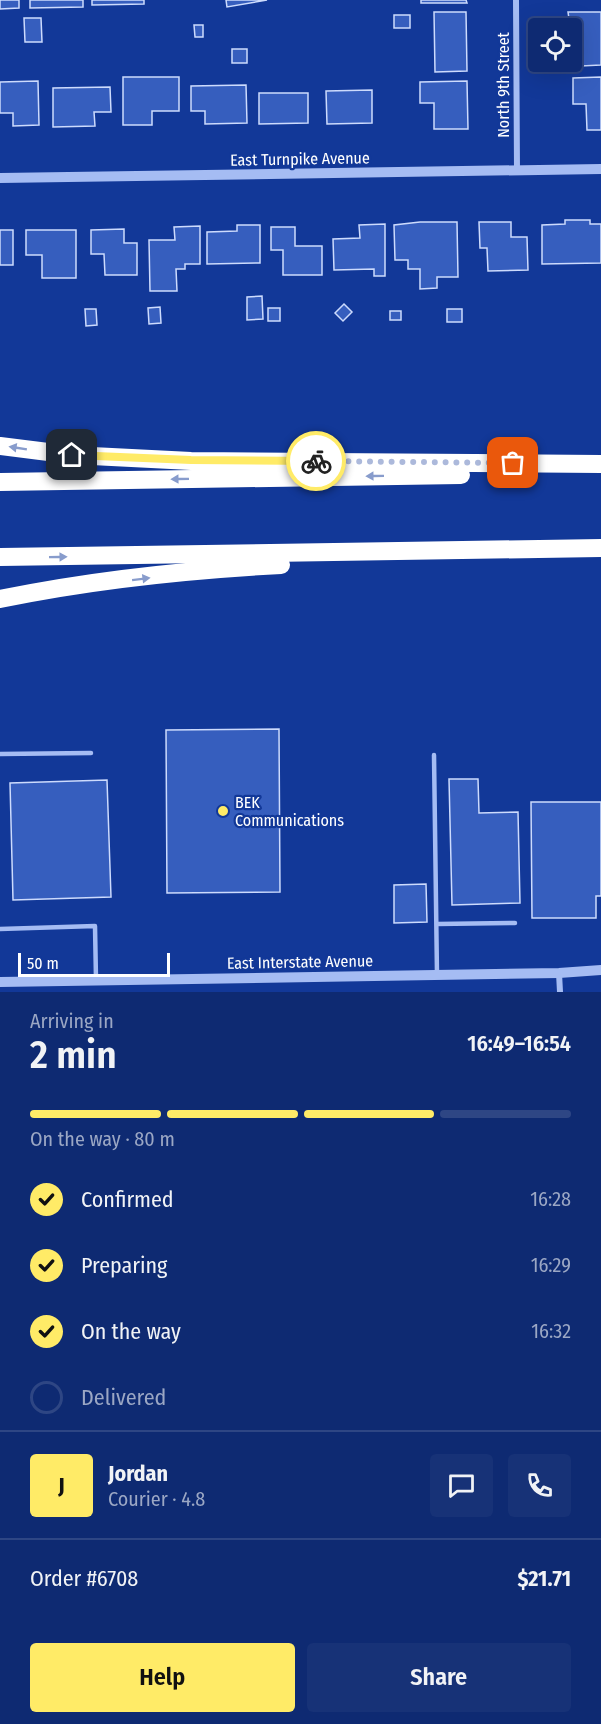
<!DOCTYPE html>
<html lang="en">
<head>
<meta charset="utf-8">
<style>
  body { margin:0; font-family:"Fira Sans Condensed",sans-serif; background:#173277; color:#f1f3f6; height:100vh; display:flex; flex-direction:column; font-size:22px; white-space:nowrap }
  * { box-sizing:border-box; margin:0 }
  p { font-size:20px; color:#9ba7c4 }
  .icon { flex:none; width:33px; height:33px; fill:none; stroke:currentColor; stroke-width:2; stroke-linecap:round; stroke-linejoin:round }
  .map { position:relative; height:992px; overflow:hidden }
  .details { display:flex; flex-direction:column; background:#0e2a72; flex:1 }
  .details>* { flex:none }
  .buttons { position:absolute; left:528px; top:18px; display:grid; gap:12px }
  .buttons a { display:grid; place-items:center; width:54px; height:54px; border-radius:6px; background:#0e2a72; box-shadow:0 6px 24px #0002,0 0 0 2px #2e4684; font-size:30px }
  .scale { position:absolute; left:18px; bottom:15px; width:152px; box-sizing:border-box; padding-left:6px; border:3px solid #fff; border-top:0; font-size:16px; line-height:21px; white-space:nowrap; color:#fff; -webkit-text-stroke:4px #123898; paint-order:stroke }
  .pin { position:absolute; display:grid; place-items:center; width:51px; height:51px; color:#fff; margin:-26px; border-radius:12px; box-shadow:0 3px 9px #0006 }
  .courier { position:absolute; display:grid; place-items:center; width:60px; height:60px; margin:-30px; border:4px solid #ffeb67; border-radius:50%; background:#fff; color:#222; box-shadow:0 2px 8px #0007 }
  .headline em { font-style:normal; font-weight:600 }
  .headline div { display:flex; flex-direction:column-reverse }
  .headline { display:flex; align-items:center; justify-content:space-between; height:102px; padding:0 30px }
  h1 { font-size:39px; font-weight:600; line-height:45px }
  .bar { display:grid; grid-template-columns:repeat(4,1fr); gap:9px 6px; align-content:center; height:72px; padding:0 30px }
  .bar i { height:8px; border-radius:4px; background:#2e4684 }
  .bar .current { background:#ffeb67 }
  .bar p { grid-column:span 4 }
  .line { display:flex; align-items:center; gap:15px; padding:0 30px; border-top:2px solid #2e4684 }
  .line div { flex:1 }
  .round { display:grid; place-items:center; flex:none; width:63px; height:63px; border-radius:6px; background:#173277 }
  ol { padding:0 30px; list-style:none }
  li { display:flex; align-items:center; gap:18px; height:66px }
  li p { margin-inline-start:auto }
  li .icon { padding:6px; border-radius:50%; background:#ffeb67; color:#111; stroke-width:4 }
  li:last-child { color:#9ba7c4 }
  li i { width:33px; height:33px; border:3px solid #2e4684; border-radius:50% }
  .action { display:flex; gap:12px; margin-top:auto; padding:12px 30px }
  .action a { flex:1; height:69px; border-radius:6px; background:#ffeb67; color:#111; font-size:24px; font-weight:600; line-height:69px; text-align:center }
  .action a+a { background:#173277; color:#f1f3f6 }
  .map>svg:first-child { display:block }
  .building { fill:#365ebe; stroke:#cddbfd; stroke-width:1.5 }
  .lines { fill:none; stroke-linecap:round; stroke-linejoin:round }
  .service { stroke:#a5bcf3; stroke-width:4.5 }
  .minor { stroke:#a5bcf3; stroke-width:6 }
  .tertiary { stroke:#a5bcf3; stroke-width:10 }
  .motorway { stroke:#fff; stroke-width:18 }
  .oneway { fill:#889ccc }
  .done { stroke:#acb9db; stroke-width:6; stroke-dasharray:0 10.8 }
  .route { stroke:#ffeb67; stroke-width:8 }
  .poi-dot { fill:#ffeb67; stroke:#123898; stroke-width:2 }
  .labels { text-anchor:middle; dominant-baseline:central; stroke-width:4.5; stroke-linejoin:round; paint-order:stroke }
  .street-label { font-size:16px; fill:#fff; stroke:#123898 }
  .poi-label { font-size:16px; fill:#fff; stroke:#123898; text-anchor:start }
</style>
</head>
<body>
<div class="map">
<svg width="601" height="992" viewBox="0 0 601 992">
  <rect width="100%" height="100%" fill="#123898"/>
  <g class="building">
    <path d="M0 0H19V8L0 9Z"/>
    <path d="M30 0H83V7L30 8Z"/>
    <path d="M92 0H144V4L92 5Z"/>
    <path d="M226 0H267L227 7Z"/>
    <path d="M421 0H466L467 3H421Z"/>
    <path d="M434 12H466L467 71 435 72Z"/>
    <path d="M568 12H601V65L581 66 580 39H572Z"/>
    <rect x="394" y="15" width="16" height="13"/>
    <path d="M24 18H41L42 42H25Z"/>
    <path d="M194 25H203V37H195Z"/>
    <rect x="232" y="49" width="15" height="14"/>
    <path d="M123 77H179V111H152V125H123Z"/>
    <path d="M601 77V130H587L586 104H573V78Z"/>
    <path d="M38 81 39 125 13 126V113H0V82Z"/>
    <path d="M467 81 468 129H434V103H420V82Z"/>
    <path d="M246 85 247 123 205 124V111H191V86Z"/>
    <path d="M110 87 111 112H94L95 126 53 127V88Z"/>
    <path d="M372 90V123L327 124 326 91Z"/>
    <path d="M259 93H308V123L259 124Z"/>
    <path d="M565 220H590V224H601V263L542 264V225L565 224Z"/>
    <path d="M420 222H457L458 277H437V288L420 289V269H408V260H395L394 225Z"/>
    <path d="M479 222H511V237H527L528 270 488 271 487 248H480Z"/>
    <path d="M385 224V276H374V269L334 270 333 239 360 238 359 225Z"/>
    <path d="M237 225H260V263L207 264V232L237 231Z"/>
    <path d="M200 226V264H185V269H176L177 291H150L149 240H175L174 227Z"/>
    <path d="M271 227H295V246H322V275H283V250H271Z"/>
    <path d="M124 229V243H137V275H105L104 254H91V230Z"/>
    <rect x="0" y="230" width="13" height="35"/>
    <path d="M26 230H76V278H42V255H26Z"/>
    <path d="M262 296 263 319 247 320V297Z"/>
    <path d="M344 304 352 312 343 321 335 313Z"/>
    <path d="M160 307 161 323 149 324 148 308Z"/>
    <rect x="268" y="308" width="12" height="13"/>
    <path d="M85 309H96L97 325 86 326Z"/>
    <rect x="447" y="309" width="15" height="13"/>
    <rect x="390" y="311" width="11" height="9"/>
    <path d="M279 729 280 892 167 893 166 730Z"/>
    <path d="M449 779H478L479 813 518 812 520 903 452 905Z"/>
    <path d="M107 780 111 897 13 900 10 783Z"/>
    <path d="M531 802H601V896H596V918H532Z"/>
    <path d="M426 884 427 922 394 923V885Z"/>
  </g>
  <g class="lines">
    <g class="service">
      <path d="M0 754 91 753"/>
      <path d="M434 755 437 975"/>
      <path d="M437 924 515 923"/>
      <path d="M0 929 95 926 96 980"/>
    </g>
    <g class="minor">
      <path d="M516 0 517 170"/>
      <path d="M559 973 560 992"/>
    </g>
    <g class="tertiary">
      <path d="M0 178 601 169"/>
      <path d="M0 982 559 973 601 970"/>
    </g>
    <g class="motorway">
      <path d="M0 446 72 455 191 461 601 464"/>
      <path d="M0 482 461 475"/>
      <path d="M0 557 601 548"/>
      <path d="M0 599C92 580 188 570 281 565"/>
    </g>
  </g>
  <defs><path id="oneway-solid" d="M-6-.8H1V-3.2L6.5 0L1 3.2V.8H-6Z" transform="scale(1.5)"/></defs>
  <g class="oneway">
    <use href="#oneway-solid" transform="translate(18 448) rotate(-171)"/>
    <use href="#oneway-solid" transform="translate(375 476) rotate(179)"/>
    <use href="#oneway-solid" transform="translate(180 479) rotate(179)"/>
    <use href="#oneway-solid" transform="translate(58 557) rotate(-1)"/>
    <use href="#oneway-solid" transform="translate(141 579) rotate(-7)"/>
  </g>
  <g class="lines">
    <path class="done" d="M316 461 513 463"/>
    <path class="route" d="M72 455 191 460 316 461"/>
  </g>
  <circle class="poi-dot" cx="223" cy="811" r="6"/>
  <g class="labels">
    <g class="street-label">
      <text transform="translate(503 85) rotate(-90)">North 9th Street</text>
      <text transform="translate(300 159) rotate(-1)">East Turnpike Avenue</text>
      <text transform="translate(300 962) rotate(-1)">East Interstate Avenue</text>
    </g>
    <g class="poi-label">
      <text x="235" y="802">BEK<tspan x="235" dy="18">Communications</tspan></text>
    </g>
  </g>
</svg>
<div class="buttons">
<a><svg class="icon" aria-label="locate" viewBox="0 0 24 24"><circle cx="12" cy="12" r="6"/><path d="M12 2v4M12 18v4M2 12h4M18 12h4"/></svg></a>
</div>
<div class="scale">50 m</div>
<div class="pin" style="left:513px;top:463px;background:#ea580c"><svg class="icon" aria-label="bag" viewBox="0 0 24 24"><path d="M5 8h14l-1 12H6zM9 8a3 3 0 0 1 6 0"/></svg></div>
<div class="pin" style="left:72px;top:455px;background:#1f2937"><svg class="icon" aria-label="home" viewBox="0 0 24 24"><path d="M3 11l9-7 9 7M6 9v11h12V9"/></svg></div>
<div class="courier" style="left:316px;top:461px"><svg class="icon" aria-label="bike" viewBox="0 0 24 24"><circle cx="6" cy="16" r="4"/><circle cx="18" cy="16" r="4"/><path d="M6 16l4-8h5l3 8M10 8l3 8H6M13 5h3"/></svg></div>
</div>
<section class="details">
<div class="headline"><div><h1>2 min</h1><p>Arriving in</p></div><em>16:49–16:54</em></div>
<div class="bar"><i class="current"></i><i class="current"></i><i class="current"></i><i></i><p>On the way · 80 m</p></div>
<ol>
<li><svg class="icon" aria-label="check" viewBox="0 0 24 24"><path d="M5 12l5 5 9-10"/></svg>Confirmed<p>16:28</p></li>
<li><svg class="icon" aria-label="check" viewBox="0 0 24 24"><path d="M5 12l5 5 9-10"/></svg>Preparing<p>16:29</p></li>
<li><svg class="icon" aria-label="check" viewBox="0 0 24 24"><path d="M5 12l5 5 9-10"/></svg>On the way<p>16:32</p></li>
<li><i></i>Delivered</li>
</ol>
<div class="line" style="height:108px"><b class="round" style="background:#ffeb67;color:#111">J</b><div><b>Jordan</b><p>Courier · 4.8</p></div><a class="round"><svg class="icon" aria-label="chat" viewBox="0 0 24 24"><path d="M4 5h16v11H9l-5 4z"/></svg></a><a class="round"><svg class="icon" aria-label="phone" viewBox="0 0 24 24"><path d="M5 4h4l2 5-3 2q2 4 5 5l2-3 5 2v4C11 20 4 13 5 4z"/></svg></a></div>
<div class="line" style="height:78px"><div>Order #6708</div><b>$21.71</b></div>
<div class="action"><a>Help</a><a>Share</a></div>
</section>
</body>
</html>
